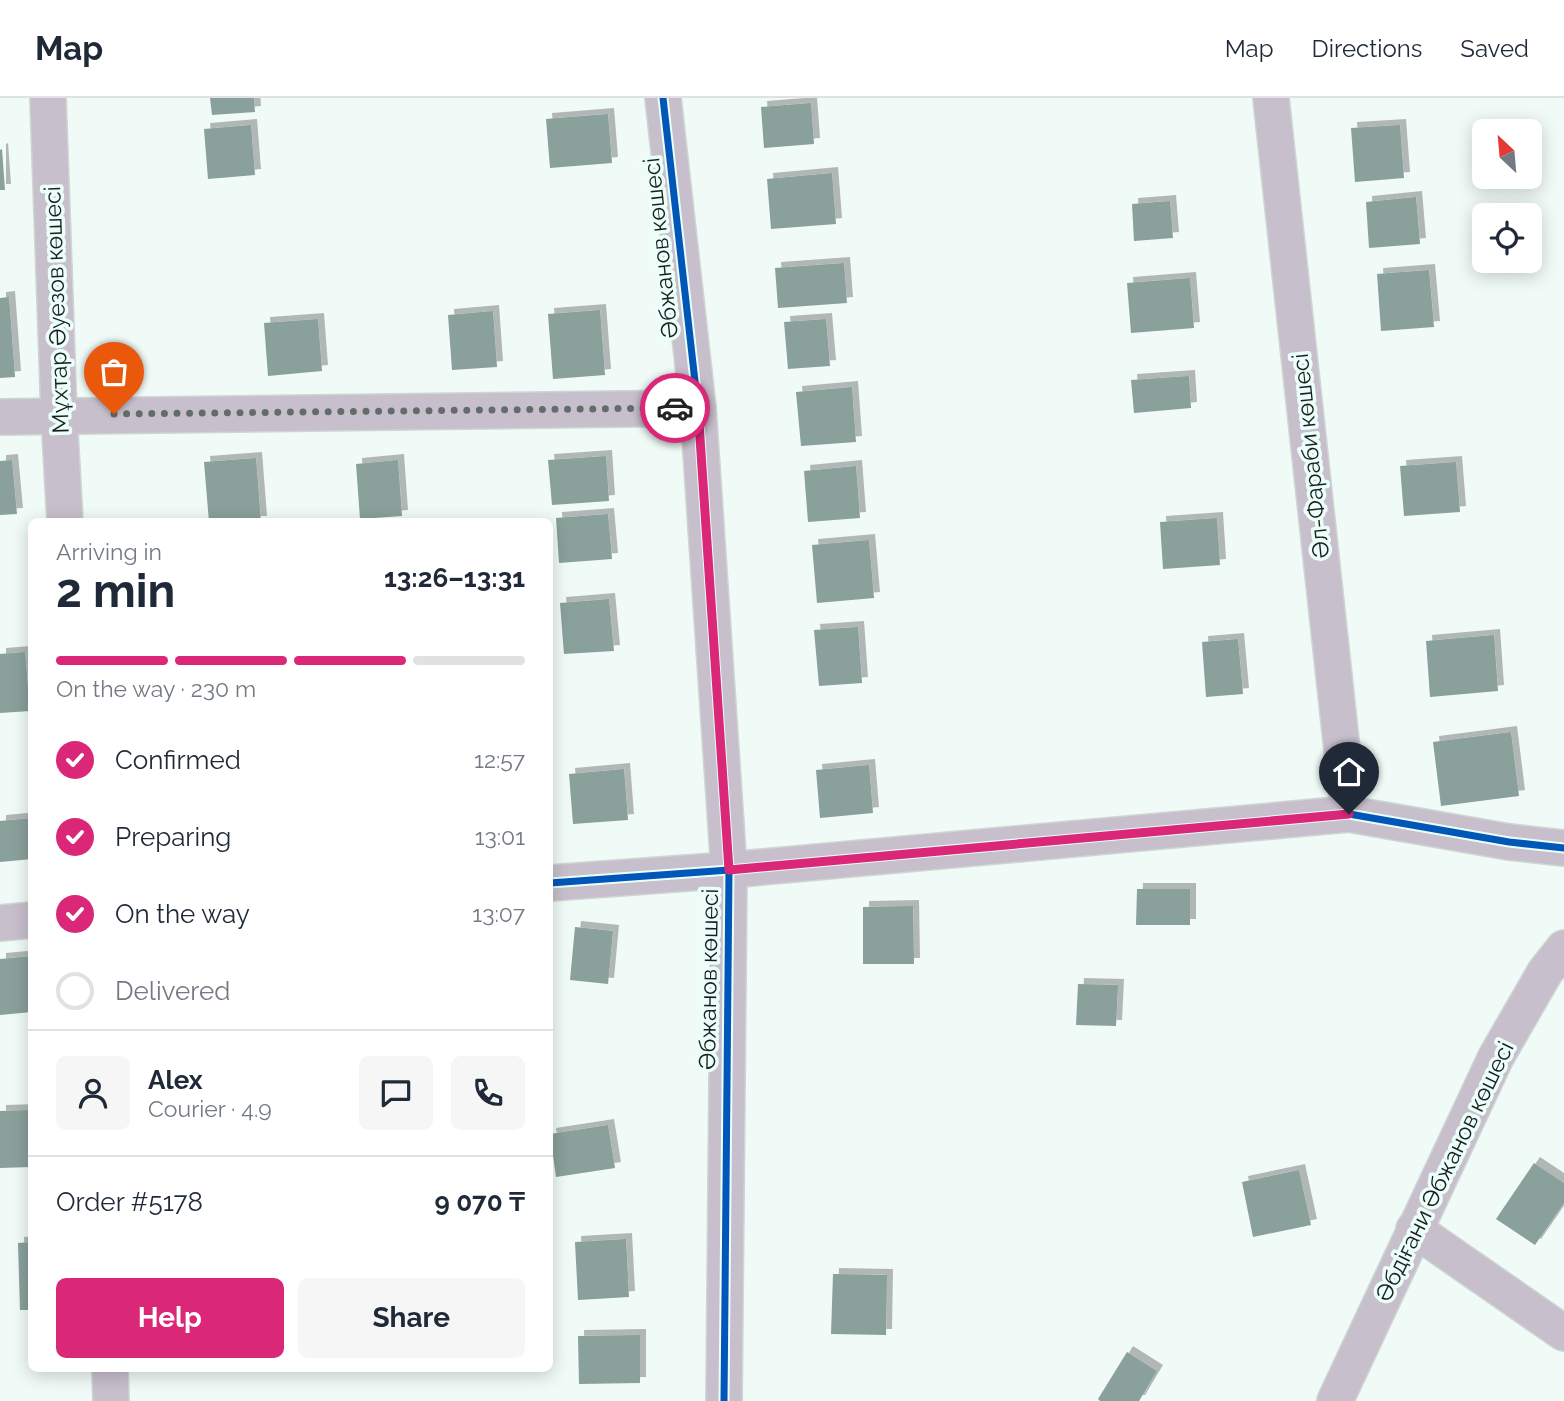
<!DOCTYPE html>
<html lang="en">
<head>
<meta charset="utf-8">
<style>
  body { margin:0; font-family:Raleway,sans-serif; background:#f6f6f7; color:#1f2937; height:100vh; display:flex; flex-direction:column; font-size:26px; white-space:nowrap }
  * { box-sizing:border-box; margin:0 }
  p { font-size:23px; color:#747a83 }
  .icon { flex:none; width:38px; height:38px; fill:none; stroke:currentColor; stroke-width:2; stroke-linecap:round; stroke-linejoin:round }
  .map { position:relative; flex:1; overflow:hidden }
  .drawer { position:absolute; left:28px; top:420px; width:525px; height:854px; display:flex; flex-direction:column; background:#fff; border-radius:10px; box-shadow:0 4px 18px #0003 }
  .drawer>* { flex:none }
  .needle { width:46px; rotate:334deg }
  .tools { position:absolute; left:1472px; top:21px; display:grid; gap:14px }
  .tools a { display:grid; place-items:center; width:70px; height:70px; border-radius:10px; background:#fff; box-shadow:0 4px 18px #0003; font-size:35px }
  .pin { position:absolute; display:grid; place-items:center; width:60px; height:60px; color:#fff; margin:-72px -30px; border-radius:50% 50% 50% 0; rotate:-45deg; box-shadow:0 0 7px #0007 }
  .pin .icon { rotate:45deg }
  .courier { position:absolute; display:grid; place-items:center; width:70px; height:70px; margin:-35px; border:5px solid #db2777; border-radius:50%; background:#fff; color:#222; box-shadow:0 2px 9px #0007 }
  .headline em { font-style:normal; font-weight:700 }
  .headline div { display:flex; flex-direction:column-reverse }
  .headline { display:flex; align-items:center; justify-content:space-between; height:119px; padding:0 28px }
  h1 { font-size:46px; font-weight:700; line-height:52px }
  .bar { display:grid; grid-template-columns:repeat(4,1fr); gap:10px 7px; align-content:center; height:84px; padding:0 28px }
  .bar i { height:9px; border-radius:5px; background:#e0e1e3 }
  .bar .active { background:#db2777 }
  .bar p { grid-column:span 4 }
  .line { display:flex; align-items:center; gap:18px; padding:0 28px; border-top:2px solid #e0e1e3 }
  .line div { flex:1 }
  .round { display:grid; place-items:center; flex:none; width:74px; height:74px; border-radius:10px; background:#f6f6f7 }
  ol { padding:0 28px; list-style:none }
  li { display:flex; align-items:center; gap:21px; height:77px }
  li p { margin-inline-start:auto }
  li .icon { padding:7px; border-radius:50%; background:#db2777; color:#fff; stroke-width:4 }
  li:last-child { color:#747a83 }
  li i { width:38px; height:38px; border:4px solid #e0e1e3; border-radius:50% }
  .action { display:flex; gap:14px; margin-top:auto; padding:14px 28px }
  .action a { flex:1; height:80px; border-radius:10px; background:#db2777; color:#fff; font-size:28px; font-weight:700; line-height:80px; text-align:center }
  .action a+a { background:#f6f6f7; color:#1f2937 }
  header { display:flex; align-items:center; gap:42px; box-sizing:border-box; height:98px; padding:0 35px; background:#fff; border-bottom:2px solid #e0e1e3 }
  header strong { font-size:33px }
  nav { display:flex; gap:38px; margin-inline-start:auto; font-size:24px }
  .map>svg:first-child { display:block }
  .building { fill:#8aa09b; filter:url(#shadow) }
  .lines { fill:none; stroke-linecap:round; stroke-linejoin:round }
  .minor-casing { stroke:#ced6d3; stroke-width:38 }
  .minor { stroke:#c8bfcc; stroke-width:35 }
  .cycleway-casing { stroke:#ecfef9; stroke-width:11 }
  .cycleway { stroke:#0057b8; stroke-width:7 }
  .done { stroke:#646c69; stroke-width:7; stroke-dasharray:0 12.6 }
  .route { stroke:#db2777; stroke-width:9 }
  .labels { text-anchor:middle; dominant-baseline:central; stroke-width:7; stroke-linejoin:round; paint-order:stroke }
  .street-label { font-size:23px; fill:#181f1d; stroke:#ecfef9 }
</style>
</head>
<body>
<header>
<strong>Map</strong>
<nav><a>Map</a><a>Directions</a><a>Saved</a></nav>
</header>
<div class="map">
<svg width="1564" height="1303" viewBox="0 0 1564 1303">
  <defs>
    <filter id="shadow"><feDropShadow dx="6" dy="-6" stdDeviation="0" flood-color="#0004"/></filter>
  </defs>
  <rect width="100%" height="100%" fill="#f0faf7"/>
  <g class="building">
    <path d="M210 0H254L255 14 212 17Z"/>
    <path d="M811 5 814 46 764 50 761 9Z"/>
    <path d="M608 16 612 65 550 70 546 21Z"/>
    <path d="M251 27 255 77 208 81 204 31Z"/>
    <path d="M1400 27 1404 80 1355 84 1351 30Z"/>
    <path d="M2 51 5 92H0V52Z"/>
    <path d="M832 75 836 126 771 131 767 81Z"/>
    <path d="M1416 99 1420 146 1369 150 1366 104Z"/>
    <path d="M1170 103 1173 140 1134 143 1132 106Z"/>
    <path d="M844 165 847 205 778 210 775 170Z"/>
    <path d="M1429 172 1434 229 1381 233 1377 176Z"/>
    <path d="M1190 180 1194 230 1131 235 1127 185Z"/>
    <path d="M9 199 15 279 0 280V200Z"/>
    <path d="M600 212 605 277 553 281 548 216Z"/>
    <path d="M493 213 497 269 452 272 448 217Z"/>
    <path d="M318 221 322 273 268 278 264 225Z"/>
    <path d="M826 221 830 268 788 271 784 224Z"/>
    <path d="M1189 278 1191 310 1134 315 1131 282Z"/>
    <path d="M852 289 856 344 801 348 796 294Z"/>
    <path d="M606 358 609 403 552 407 548 362Z"/>
    <path d="M256 360 261 424H209L204 364Z"/>
    <path d="M12 362 17 416 0 417V363Z"/>
    <path d="M398 362 402 418 360 421 356 366Z"/>
    <path d="M1456 364 1460 414 1404 418 1400 368Z"/>
    <path d="M856 368 860 420 808 424 804 373Z"/>
    <path d="M608 416 612 461 559 465 556 420Z"/>
    <path d="M1217 420 1220 467 1163 471 1160 424Z"/>
    <path d="M869 442 874 500 817 505 812 447Z"/>
    <path d="M609 501 614 553 564 556 560 505Z"/>
    <path d="M858 529 862 585 819 588 814 532Z"/>
    <path d="M1494 537 1498 593 1430 599 1426 543Z"/>
    <path d="M1238 541 1243 596 1206 599 1202 544Z"/>
    <path d="M25 554 30 613 0 615V556Z"/>
    <path d="M1511 634 1519 698 1441 708 1433 644Z"/>
    <path d="M869 667 873 715 820 720 816 672Z"/>
    <path d="M624 671 628 722 573 726 569 676Z"/>
    <path d="M32 720V761L0 764V723Z"/>
    <path d="M1137 791H1190V827H1136Z"/>
    <path d="M913 808 914 866H863V809Z"/>
    <path d="M575 829 613 833 608 886 570 882Z"/>
    <path d="M32 858V914L0 917V861Z"/>
    <path d="M1078 886 1118 887 1116 928 1076 927Z"/>
    <path d="M32 1012V1069L0 1070V1013Z"/>
    <path d="M608 1027 615 1070 556 1079 550 1036Z"/>
    <path d="M1534 1065 1564 1085V1105L1535 1147 1496 1121Z"/>
    <path d="M1299 1072 1311 1127 1253 1139 1242 1084Z"/>
    <path d="M626 1141 629 1199 578 1202 575 1144Z"/>
    <path d="M32 1144V1212H20L18 1145Z"/>
    <path d="M833 1176 887 1177 886 1237 831 1236Z"/>
    <path d="M640 1237V1285L579 1286 578 1238Z"/>
    <path d="M1127 1254 1157 1273 1139 1303H1100L1098 1301Z"/>
  </g>
  <g class="lines">
    <defs>
      <g id="minor">
        <path d="M48 0 59 317 65 424"/>
        <path d="M663 0 698 310 729 772 724 1303"/>
        <path d="M1271 0 1349 716"/>
        <path d="M0 319 698 310"/>
        <path d="M550 785 729 772 1349 716 1509 744 1564 750"/>
        <path d="M0 825 32 822"/>
        <path d="M1414 1131 1564 1235"/>
        <path d="M110 1270 111 1303"/>
        <path d="M1335 1303 1496 959 1545 874 1564 850"/>
      </g>
    </defs>
    <use href="#minor" class="minor-casing"/>
    <use href="#minor" class="minor"/>
    <defs>
      <g id="cycleway">
        <path d="M663 0 698 310 729 772 724 1303"/>
        <path d="M550 785 729 772 1349 716 1509 744 1564 750"/>
      </g>
    </defs>
    <use href="#cycleway" class="cycleway-casing"/>
    <use href="#cycleway" class="cycleway"/>
  </g>
  <g class="lines">
    <path class="done" d="M114 316 675 310"/>
    <path class="route" d="M675 310H698L729 772 1349 716"/>
  </g>
  <g class="labels">
    <g class="street-label">
      <text transform="translate(660 150) rotate(-96)">Әбжанов көшесі</text>
      <text transform="translate(56 212) rotate(-92)">Мұхтар Әуезов көшесі</text>
      <text transform="translate(1310 358) rotate(-96)">Әл-Фараби көшесі</text>
      <text transform="translate(708 881) rotate(-89)">Әбжанов көшесі</text>
      <text transform="translate(1444 1073) rotate(-64)">Әбдіғани Әбжанов көшесі</text>
    </g>
  </g>
</svg>
<div class="tools">
<a><svg class="needle" viewBox="-14 -14 28 28"><path d="M0-13l5 13h-10z" fill="#e53935"/><path d="M0 13l5-13h-10z" fill="#747a83"/></svg></a>
<a><svg class="icon" aria-label="locate" viewBox="0 0 24 24"><circle cx="12" cy="12" r="6"/><path d="M12 2v4M12 18v4M2 12h4M18 12h4"/></svg></a>
</div>
<div class="pin" style="left:114px;top:316px;background:#ea580c"><svg class="icon" aria-label="bag" viewBox="0 0 24 24"><path d="M5 8h14l-1 12H6zM9 8a3 3 0 0 1 6 0"/></svg></div>
<div class="pin" style="left:1349px;top:716px;background:#1f2937"><svg class="icon" aria-label="home" viewBox="0 0 24 24"><path d="M3 11l9-7 9 7M6 9v11h12V9"/></svg></div>
<div class="courier" style="left:675px;top:310px"><svg class="icon" aria-label="car" viewBox="0 0 24 24"><path d="M5 17H2v-5l4-1 3-4h7l3 4 3 1v5h-3M9 17h6M6 11h13"/><circle cx="7" cy="17" r="2"/><circle cx="17" cy="17" r="2"/></svg></div>
<section class="drawer">
<div class="headline"><div><h1>2 min</h1><p>Arriving in</p></div><em>13:26–13:31</em></div>
<div class="bar"><i class="active"></i><i class="active"></i><i class="active"></i><i></i><p>On the way · 230 m</p></div>
<ol>
<li><svg class="icon" aria-label="check" viewBox="0 0 24 24"><path d="M5 12l5 5 9-10"/></svg>Confirmed<p>12:57</p></li>
<li><svg class="icon" aria-label="check" viewBox="0 0 24 24"><path d="M5 12l5 5 9-10"/></svg>Preparing<p>13:01</p></li>
<li><svg class="icon" aria-label="check" viewBox="0 0 24 24"><path d="M5 12l5 5 9-10"/></svg>On the way<p>13:07</p></li>
<li><i></i>Delivered</li>
</ol>
<div class="line" style="height:126px"><a class="round"><svg class="icon" aria-label="person" viewBox="0 0 24 24"><circle cx="12" cy="8" r="4"/><path d="M4 21q1-7 8-7t8 7"/></svg></a><div><b>Alex</b><p>Courier · 4.9</p></div><a class="round"><svg class="icon" aria-label="chat" viewBox="0 0 24 24"><path d="M4 5h16v11H9l-5 4z"/></svg></a><a class="round"><svg class="icon" aria-label="phone" viewBox="0 0 24 24"><path d="M5 4h4l2 5-3 2q2 4 5 5l2-3 5 2v4C11 20 4 13 5 4z"/></svg></a></div>
<div class="line" style="height:91px"><div>Order #5178</div><b>9 070 ₸</b></div>
<div class="action"><a>Help</a><a>Share</a></div>
</section>
</div>
</body>
</html>
